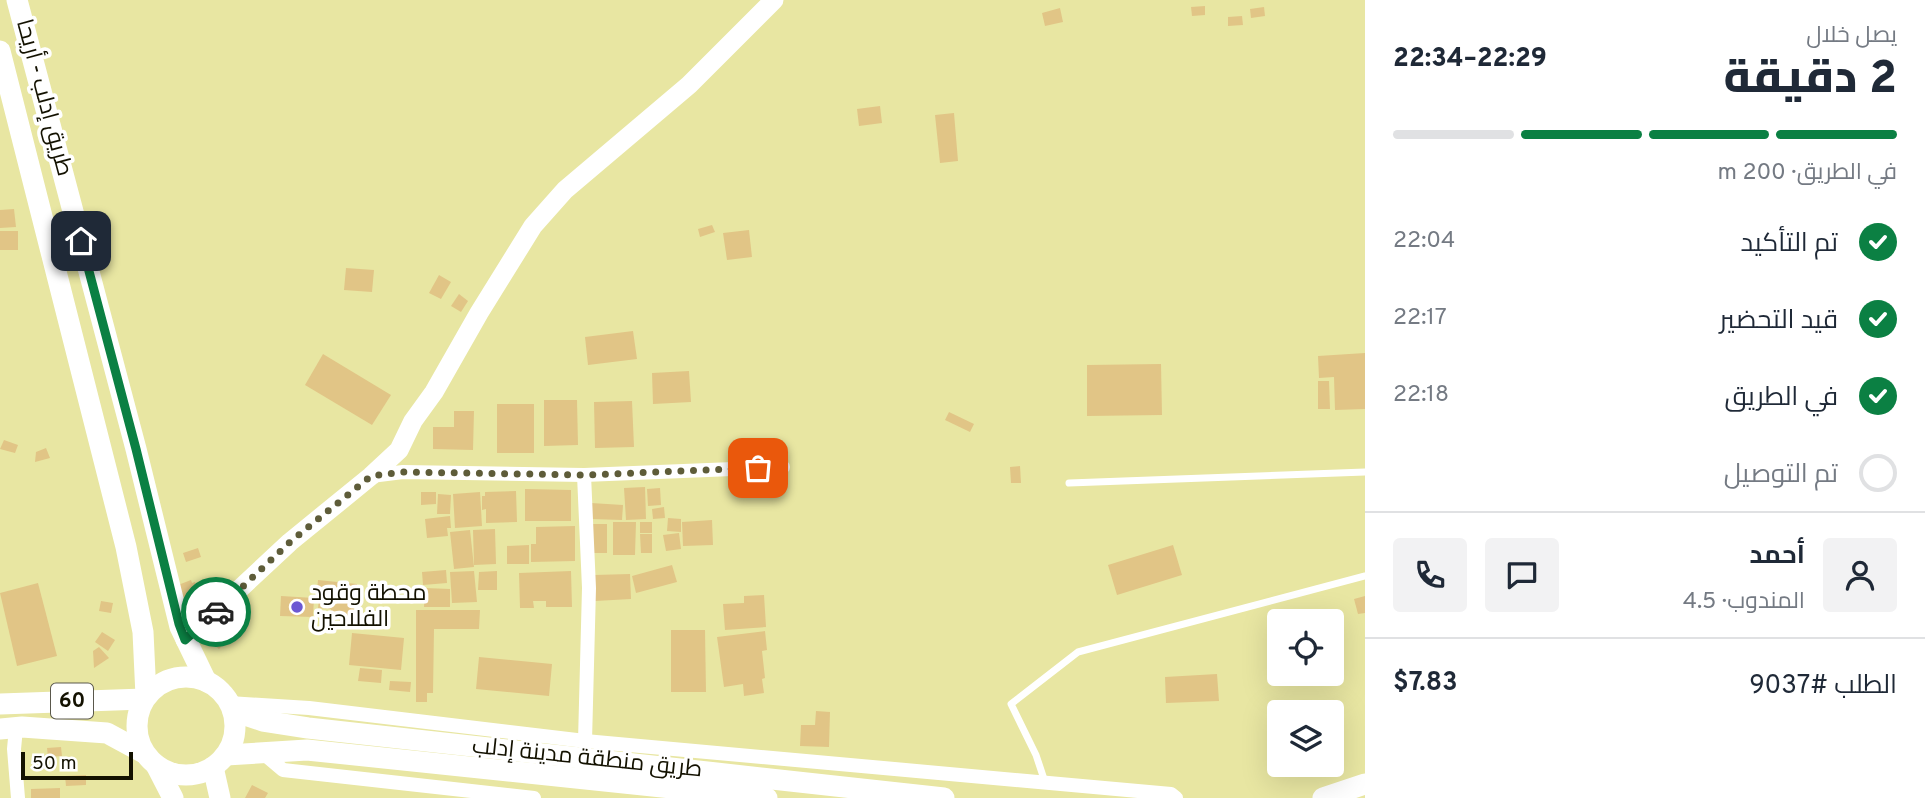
<!DOCTYPE html>
<html lang="ar">
<head>
<meta charset="utf-8">
<style>
  body { margin:0; font-family:Overpass,Cairo,sans-serif; background:#f2f2f3; color:#1f2937; direction:rtl; height:100vh; display:flex; flex-direction:column; font-size:26px; white-space:nowrap }
  * { box-sizing:border-box; margin:0 }
  p { font-size:23px; color:#747a83 }
  .icon { flex:none; width:38px; height:38px; fill:none; stroke:currentColor; stroke-width:2; stroke-linecap:round; stroke-linejoin:round }
  .map { position:relative; flex:1; overflow:hidden; direction:ltr }
  .sheet { display:flex; flex-direction:column; background:#fff; width:560px }
  .sheet>* { flex:none }
  .tools { position:absolute; left:1267px; top:609px; display:grid; gap:14px }
  .tools a { display:grid; place-items:center; width:77px; height:77px; border-radius:7px; background:#fff; box-shadow:0 7px 28px #0002; font-size:35px }
  .scale { position:absolute; left:21px; bottom:18px; width:112px; box-sizing:border-box; padding-left:7px; border:4px solid #131100; border-top:0; font-size:19px; line-height:24px; white-space:nowrap; color:#131100; -webkit-text-stroke:5px #fff; paint-order:stroke }
  .pin { position:absolute; display:grid; place-items:center; width:60px; height:60px; color:#fff; margin:-30px; border-radius:14px; box-shadow:0 4px 10px #0006 }
  .courier { position:absolute; display:grid; place-items:center; width:70px; height:70px; margin:-35px; border:5px solid #0b8043; border-radius:50%; background:#fff; color:#222; box-shadow:0 2px 9px #0007 }
  .headline em { font-style:normal; font-weight:800 }
  .headline div { display:flex; flex-direction:column-reverse }
  .headline { display:flex; align-items:center; justify-content:space-between; height:119px; padding:0 28px }
  h1 { font-size:46px; font-weight:800; line-height:52px }
  .bar { display:grid; grid-template-columns:repeat(4,1fr); gap:10px 7px; align-content:center; height:84px; padding:0 28px }
  .bar i { height:9px; border-radius:5px; background:#e0e1e3 }
  .bar .on { background:#0b8043 }
  .bar p { grid-column:span 4 }
  .line { display:flex; align-items:center; gap:18px; padding:0 28px; border-top:2px solid #e0e1e3 }
  .line div { flex:1 }
  .round { display:grid; place-items:center; flex:none; width:74px; height:74px; border-radius:7px; background:#f2f2f3 }
  ol { padding:0 28px; list-style:none }
  li { display:flex; align-items:center; gap:21px; height:77px }
  li p { margin-inline-start:auto }
  li .icon { padding:7px; border-radius:50%; background:#0b8043; color:#fff; stroke-width:4 }
  li:last-child { color:#747a83 }
  li i { width:38px; height:38px; border:4px solid #e0e1e3; border-radius:50% }
  main { display:flex; flex:1; min-height:0 }
  .map>svg:first-child { display:block }
  .building { fill:#e1c586 }
  .lines { fill:none; stroke-linecap:round; stroke-linejoin:round }
  .lane { stroke:#fff; stroke-width:7 }
  .street { stroke:#fff; stroke-width:14 }
  .secondary { stroke:#fff; stroke-width:19 }
  .primary { stroke:#fff; stroke-width:21 }
  .done { stroke:#5e5c39; stroke-width:7; stroke-dasharray:0 12.6 }
  .route { stroke:#0b8043; stroke-width:9 }
  .poi-dot { fill:#6c58d2; stroke:#fff; stroke-width:2.5 }
  .labels { text-anchor:middle; dominant-baseline:central; stroke-width:7; stroke-linejoin:round; paint-order:stroke }
  .shield { fill:#fff; stroke:#5a584c; stroke-width:2 }
  .shield-label { font-size:21px; font-weight:bold; fill:#131100 }
  .street-label { font-size:23px; fill:#131100; stroke:#fff }
  .poi-label { font-size:23px; fill:#131100; stroke:#fff; text-anchor:start }
</style>
</head>
<body>
<main>
<section class="sheet">
<div class="headline"><div><h1>2 دقيقة</h1><p>يصل خلال</p></div><em>22:29–22:34</em></div>
<div class="bar"><i class="on"></i><i class="on"></i><i class="on"></i><i></i><p>في الطريق · 200 m</p></div>
<ol>
<li><svg class="icon" aria-label="check" viewBox="0 0 24 24"><path d="M5 12l5 5 9-10"/></svg>تم التأكيد<p>22:04</p></li>
<li><svg class="icon" aria-label="check" viewBox="0 0 24 24"><path d="M5 12l5 5 9-10"/></svg>قيد التحضير<p>22:17</p></li>
<li><svg class="icon" aria-label="check" viewBox="0 0 24 24"><path d="M5 12l5 5 9-10"/></svg>في الطريق<p>22:18</p></li>
<li><i></i>تم التوصيل</li>
</ol>
<div class="line" style="height:126px"><a class="round"><svg class="icon" aria-label="person" viewBox="0 0 24 24"><circle cx="12" cy="8" r="4"/><path d="M4 21q1-7 8-7t8 7"/></svg></a><div><b>أحمد</b><p>المندوب · 4.5</p></div><a class="round"><svg class="icon" aria-label="chat" viewBox="0 0 24 24"><path d="M4 5h16v11H9l-5 4z"/></svg></a><a class="round"><svg class="icon" aria-label="phone" viewBox="0 0 24 24"><path d="M5 4h4l2 5-3 2q2 4 5 5l2-3 5 2v4C11 20 4 13 5 4z"/></svg></a></div>
<div class="line" style="height:91px"><div>الطلب #9037</div><b>$7.83</b></div>
</section>
<div class="map">
<svg width="1365" height="798" viewBox="0 0 1365 798">
  <rect width="100%" height="100%" fill="#e8e6a2"/>
  <g class="building">
    <path d="M1205 6V15L1192 16 1191 7Z"/>
    <path d="M1264 7 1265 16 1251 18 1250 9Z"/>
    <path d="M1060 8 1063 22 1045 26 1042 13Z"/>
    <path d="M1242 16 1243 25 1228 26V17Z"/>
    <path d="M880 106 882 123 859 126 857 109Z"/>
    <path d="M954 113 958 161 940 163 935 115Z"/>
    <path d="M14 209 16 227 0 228V210Z"/>
    <path d="M712 225 715 232 700 237 698 229Z"/>
    <path d="M749 230 752 257 727 260 723 233Z"/>
    <rect x="0" y="231" width="18" height="19"/>
    <path d="M346 268 374 270 372 292 344 290Z"/>
    <path d="M439 275 451 282 441 299 429 293Z"/>
    <path d="M459 294 468 301 461 312 451 306Z"/>
    <path d="M633 331 637 359 588 365 585 337Z"/>
    <path d="M1365 353V409L1335 410 1334 377 1319 378 1318 356Z"/>
    <path d="M323 354 391 395 372 425 305 385Z"/>
    <path d="M1161 364 1162 415 1087 416V365Z"/>
    <path d="M689 371 691 402 653 404 652 373Z"/>
    <path d="M1318 381H1329L1330 409H1318Z"/>
    <path d="M544 400H577L578 445 544 446Z"/>
    <path d="M632 401 634 447 595 448 594 402Z"/>
    <rect x="497" y="404" width="37" height="49"/>
    <path d="M454 411H474L473 450 433 449V427H454Z"/>
    <path d="M949 412 974 424 970 432 945 420Z"/>
    <path d="M4 440 18 445 15 453 0 449Z"/>
    <path d="M46 448 50 458 35 462 36 452Z"/>
    <path d="M1020 466 1021 483H1011L1010 467Z"/>
    <path d="M645 487 646 519 626 520 624 488Z"/>
    <path d="M660 488 661 505 648 506 647 489Z"/>
    <path d="M525 489 571 490V521H525Z"/>
    <path d="M516 491 517 522 486 523V509L482 510V496H485V492Z"/>
    <path d="M421 492H436V504L421 505Z"/>
    <path d="M480 492 482 526 455 528 453 494Z"/>
    <path d="M438 494 451 495 450 514H437Z"/>
    <path d="M591 503 623 505 622 520 591 519Z"/>
    <path d="M664 507 665 518 653 519 652 509Z"/>
    <path d="M450 516 451 528H447L448 536 427 538 425 519Z"/>
    <path d="M668 518 681 519V532L667 531Z"/>
    <path d="M712 520 713 545 683 546 682 522Z"/>
    <path d="M613 522H636L635 555H613Z"/>
    <rect x="640" y="522" width="12" height="11"/>
    <rect x="589" y="524" width="18" height="29"/>
    <path d="M575 526V561L531 562V544H536V527Z"/>
    <path d="M495 529 496 564 474 565 473 530Z"/>
    <path d="M470 530 474 567 454 569 450 532Z"/>
    <path d="M679 533 681 549 666 551 663 535Z"/>
    <path d="M640 534H652V553H641Z"/>
    <path d="M529 545V564H507V546Z"/>
    <path d="M1173 545 1182 575 1117 595 1108 565Z"/>
    <path d="M198 548 201 557 186 562 183 553Z"/>
    <path d="M672 565 677 582 636 593 632 576Z"/>
    <path d="M446 570 447 583 423 585 422 572Z"/>
    <path d="M474 571 477 602 452 603 450 572Z"/>
    <path d="M497 571V590H478L479 572Z"/>
    <path d="M571 571 572 607H546V601H533L534 608H520L519 573Z"/>
    <path d="M630 574 631 599 595 601 594 575Z"/>
    <path d="M191 580 192 583 195 582 199 595 183 600 178 585Z"/>
    <path d="M318 580 357 584 353 622 339 621 340 616 330 615 331 609 318 608 320 592 317 591Z"/>
    <path d="M38 583 57 656 17 666 0 593Z"/>
    <path d="M425 588 450 589V607H424Z"/>
    <path d="M764 595 766 627 725 630 723 604 744 603V596Z"/>
    <path d="M281 596 314 598 313 617 280 616Z"/>
    <path d="M1365 596V613L1358 614 1354 599Z"/>
    <path d="M101 601 113 603 111 613 99 611Z"/>
    <path d="M416 610H480L479 629H434L433 693H427V702H416Z"/>
    <path d="M231 614 245 625 232 640 229 638 219 649 209 640Z"/>
    <path d="M671 630H705L706 692H671Z"/>
    <path d="M765 631 767 650 762 651 765 678 762 679 764 693 744 696 743 684 724 687 717 637Z"/>
    <path d="M102 632 115 640 108 651 95 642Z"/>
    <path d="M352 633 404 638 401 670 349 665Z"/>
    <path d="M99 647 109 658 94 668 93 651Z"/>
    <path d="M479 657 552 664 549 696 476 689Z"/>
    <path d="M360 668 382 670 381 683 358 681Z"/>
    <path d="M1217 674 1219 701 1166 703 1165 677Z"/>
    <path d="M390 681 411 682 410 692 389 690Z"/>
    <path d="M816 711 830 712 829 747 800 746 801 725H815Z"/>
    <path d="M61 747 62 756 48 757 47 748Z"/>
    <path d="M86 775V785L66 786 65 776Z"/>
    <path d="M252 785 268 793 265 798H245Z"/>
    <path d="M60 788V798H31V789Z"/>
  </g>
  <g class="lines">
    <g class="lane">
      <path d="M1069 483 1365 472"/>
      <path d="M1045 782 1036 755 1011 704 1078 652 1365 576"/>
    </g>
    <g class="street">
      <path d="M584 475 589 588 585 741"/>
      <path d="M371 476 403 472 584 475 783 467"/>
      <path d="M229 703 309 708 585 741 1171 794 1176 798"/>
      <path d="M16 728 14 749 18 798"/>
      <path d="M263 753 283 770 534 798"/>
    </g>
    <path class="secondary" d="M185 640 290 542 371 476 399 450 413 421 434 392 479 313 533 226 565 190 689 85 774 0"/>
    <g class="primary">
      <path d="M17 0 136 449 180 627 206 681"/>
      <path d="M0 51 126 547 143 632 146 696"/>
      <circle cx="186" cy="726" r="49"/>
      <path d="M0 704 144 699"/>
      <path d="M233 711 263 721 308 728 944 798"/>
      <path d="M0 729 22 727 107 733 144 753"/>
      <path d="M226 755 307 750 767 798"/>
      <path d="M156 765 173 798"/>
      <path d="M213 767 220 798"/>
      <path d="M1323 798 1365 784"/>
    </g>
  </g>
  <g class="lines">
    <path class="done" d="M216 612 290 542 371 476 403 472 584 475 758 468"/>
    <path class="route" d="M81 241 136 449 179 624 185 640 216 612"/>
  </g>
  <circle class="poi-dot" cx="297" cy="607" r="7"/>
  <g class="labels">
    <rect class="shield" x="51" y="683.5" width="42" height="35" rx="5"/>
    <g class="shield-label">
      <text x="72" y="701">60</text>
    </g>
    <g class="street-label">
      <text transform="translate(43 98) rotate(75)">طريق إدلب - أريحا</text>
      <text transform="translate(587 759) rotate(6)">طريق منطقة مدينة إدلب</text>
    </g>
    <g class="poi-label">
      <text x="311" y="594">محطة وقود<tspan x="311" dy="26">الفلاحين</tspan></text>
    </g>
  </g>
</svg>
<div class="tools">
<a><svg class="icon" aria-label="locate" viewBox="0 0 24 24"><circle cx="12" cy="12" r="6"/><path d="M12 2v4M12 18v4M2 12h4M18 12h4"/></svg></a>
<a><svg class="icon" aria-label="layers" viewBox="0 0 24 24"><path d="M12 4l9 5-9 5-9-5zM3 14l9 5 9-5"/></svg></a>
</div>
<div class="scale">50 m</div>
<div class="pin" style="left:758px;top:468px;background:#ea580c"><svg class="icon" aria-label="bag" viewBox="0 0 24 24"><path d="M5 8h14l-1 12H6zM9 8a3 3 0 0 1 6 0"/></svg></div>
<div class="pin" style="left:81px;top:241px;background:#1f2937"><svg class="icon" aria-label="home" viewBox="0 0 24 24"><path d="M3 11l9-7 9 7M6 9v11h12V9"/></svg></div>
<div class="courier" style="left:216px;top:612px"><svg class="icon" aria-label="car" viewBox="0 0 24 24"><path d="M5 17H2v-5l4-1 3-4h7l3 4 3 1v5h-3M9 17h6M6 11h13"/><circle cx="7" cy="17" r="2"/><circle cx="17" cy="17" r="2"/></svg></div>
</div>
</main>
</body>
</html>
